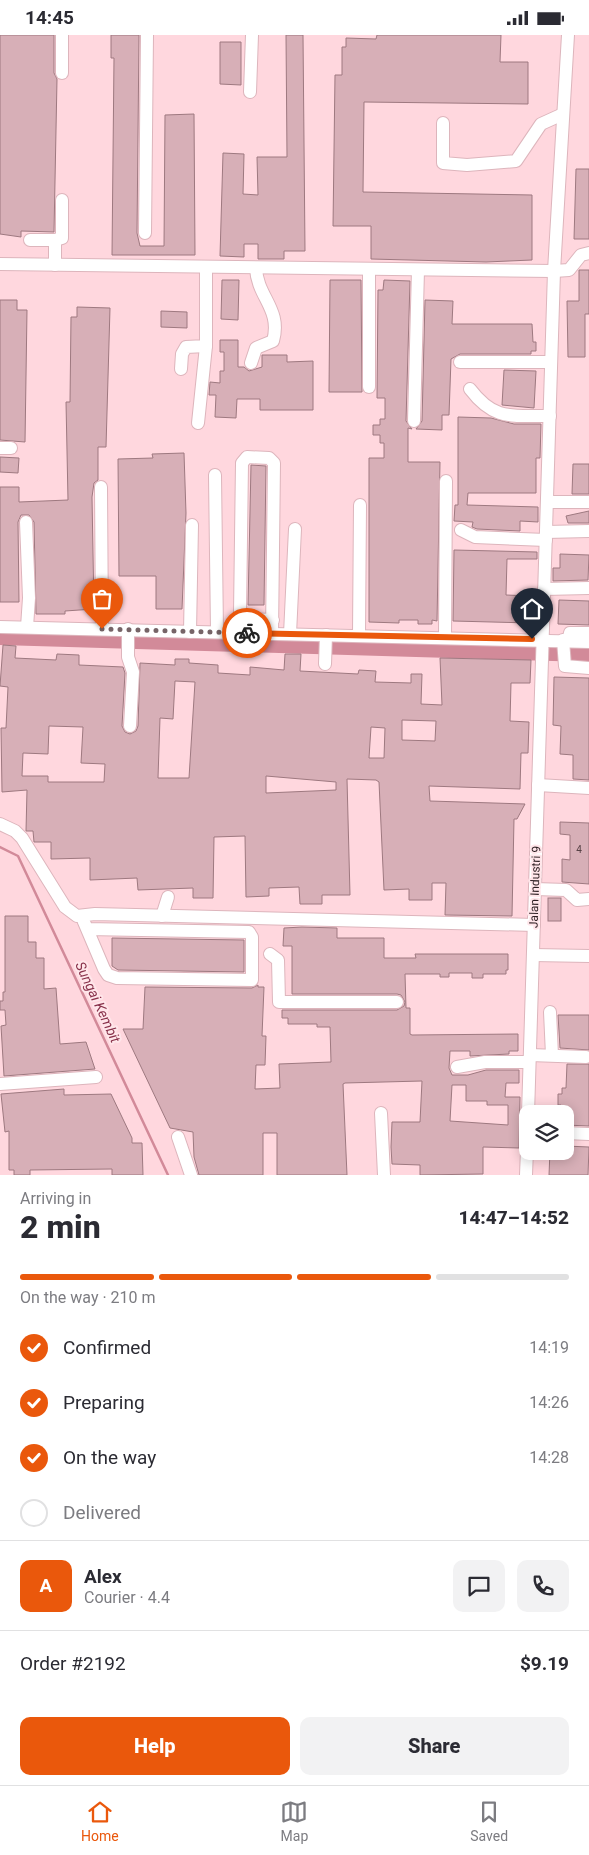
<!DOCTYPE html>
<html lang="en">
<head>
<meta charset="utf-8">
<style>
  body { margin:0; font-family:Roboto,sans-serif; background:#f2f2f3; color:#2b2b33; height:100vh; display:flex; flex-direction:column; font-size:19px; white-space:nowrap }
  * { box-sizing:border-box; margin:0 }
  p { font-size:16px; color:#7c7c81 }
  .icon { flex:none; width:28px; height:28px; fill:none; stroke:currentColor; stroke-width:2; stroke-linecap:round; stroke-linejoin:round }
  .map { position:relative; height:1140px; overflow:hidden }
  .sheet { display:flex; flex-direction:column; background:#fff; flex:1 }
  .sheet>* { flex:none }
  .controls { position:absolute; left:519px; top:1070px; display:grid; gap:10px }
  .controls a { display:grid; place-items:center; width:55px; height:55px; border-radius:10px; background:#fff; box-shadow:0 2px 12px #0003; font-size:25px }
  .pin { position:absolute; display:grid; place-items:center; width:42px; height:42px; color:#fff; margin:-51px -21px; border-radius:50% 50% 50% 0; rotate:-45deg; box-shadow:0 0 5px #0007 }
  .pin .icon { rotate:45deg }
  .courier { position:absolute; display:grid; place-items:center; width:50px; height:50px; margin:-25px; border:4px solid #ea580c; border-radius:50%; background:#fff; color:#222; box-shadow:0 1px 6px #0007 }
  .overview em { font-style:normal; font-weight:800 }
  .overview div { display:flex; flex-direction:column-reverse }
  .overview { display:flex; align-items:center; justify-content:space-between; height:85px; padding:0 20px }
  h1 { font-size:32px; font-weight:800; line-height:38px }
  .bar { display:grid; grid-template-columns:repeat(4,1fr); gap:8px 5px; align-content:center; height:60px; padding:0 20px }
  .bar i { height:6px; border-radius:4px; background:#e1e1e2 }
  .bar .active { background:#ea580c }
  .bar p { grid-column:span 4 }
  .line { display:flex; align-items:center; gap:12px; padding:0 20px; border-top:1px solid #e1e1e2 }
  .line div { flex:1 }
  .round { display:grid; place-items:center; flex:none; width:52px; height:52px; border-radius:10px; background:#f2f2f3 }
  ol { padding:0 20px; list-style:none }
  li { display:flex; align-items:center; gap:15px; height:55px }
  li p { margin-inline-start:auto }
  li .icon { padding:5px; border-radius:50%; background:#ea580c; color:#fff; stroke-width:4 }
  li:last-child { color:#7c7c81 }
  li i { width:28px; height:28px; border:2px solid #e1e1e2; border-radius:50% }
  .primary-button { display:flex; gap:10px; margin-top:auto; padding:10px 20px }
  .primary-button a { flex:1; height:58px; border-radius:10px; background:#ea580c; color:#fff; font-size:20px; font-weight:800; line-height:58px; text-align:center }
  .primary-button a+a { background:#f2f2f3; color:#2b2b33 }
  .status { display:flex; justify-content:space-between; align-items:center; height:35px; padding:0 25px; background:#fff; direction:ltr }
  .status svg { height:14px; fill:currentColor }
  .tab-bar { display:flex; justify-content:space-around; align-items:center; height:70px; border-top:1px solid #e1e1e2; background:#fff; font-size:14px; color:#7c7c81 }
  .tab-bar a { display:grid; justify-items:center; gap:2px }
  .tab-bar .active { color:#ea580c }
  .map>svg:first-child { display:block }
  .built { fill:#ffd7de; fill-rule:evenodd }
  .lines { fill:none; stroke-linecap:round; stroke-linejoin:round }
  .stream { stroke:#d28a99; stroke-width:2.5 }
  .river { stroke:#d28a99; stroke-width:16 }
  .building { fill:#d7afb7; stroke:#9e7980; fill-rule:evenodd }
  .minor-casing { stroke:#ddb5bc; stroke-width:14 }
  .minor { stroke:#fff; stroke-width:12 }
  .done { stroke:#766467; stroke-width:5; stroke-dasharray:0 9 }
  .route { stroke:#ea580c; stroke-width:6 }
  .labels { text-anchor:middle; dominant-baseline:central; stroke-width:4; stroke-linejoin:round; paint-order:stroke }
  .number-label { font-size:10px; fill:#574246 }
  .street-label { font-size:12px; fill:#2c1e21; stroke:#ffe6ea }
  .water-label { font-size:14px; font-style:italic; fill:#89324b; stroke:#ffe6ea }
</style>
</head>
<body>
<div class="status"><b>14:45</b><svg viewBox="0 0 49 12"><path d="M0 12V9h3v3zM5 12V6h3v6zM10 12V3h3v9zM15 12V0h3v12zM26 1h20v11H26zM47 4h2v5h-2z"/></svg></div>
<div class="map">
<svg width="589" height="1140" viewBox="0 0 589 1140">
  <rect width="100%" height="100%" fill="#ffe6ea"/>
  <path class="built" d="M0 0H589V1140H0ZM528 1079H565V1116H528Z"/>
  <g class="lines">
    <path class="stream" d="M0 812 18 821 168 1140"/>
    <path class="river" d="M0 602 589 619"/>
  </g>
  <g class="building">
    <path d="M0 0H54V38L57 44 54 197 21 196V202L0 199Z"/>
    <path d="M111 0H139L137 198 140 211H164L165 80 194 79 195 220H112L114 23H111Z"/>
    <path d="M286 0H303L305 216H284V224H258V209H244V222L220 221 223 118 244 119 243 159 258 160 257 122H287Z"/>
    <path d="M377 0H501L500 27H528V69L364 67 363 157 532 160V225L486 227 371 224V191H333L335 40H342V12H346V3L376 4Z"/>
    <path d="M220 7H241V50L220 49Z"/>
    <path d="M576 134H589V204H574Z"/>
    <path d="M579 235H589V279H585V322H568L567 266H579Z"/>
    <path d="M222 245H239L238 285 221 284Z"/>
    <path d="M330 245H361L362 357H329Z"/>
    <path d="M384 245 410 246 406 386 412 394 408 393V427H440L437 586 432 585V589H418V585H399V588L369 587V423H384V408H380V400H373V390H380V384H385V363H377L378 255H383Z"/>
    <path d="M0 265H17V275H27L25 407 0 405Z"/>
    <path d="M425 265 453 266 452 289H532L533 307H536V316H531V319H460L451 324 449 380H442V395L416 394 422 386Z"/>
    <path d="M77 272 110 273 106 412H98V445L94 448 92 462 94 574 65 576V579H36L34 487 29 480H21L18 487 19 567H0V452H19V467L68 465 66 367H70L71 282H77Z"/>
    <path d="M161 276 187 277V293L161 292Z"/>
    <path d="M220 305H238V332H244L249 336 262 332V320H287V327L313 326V375H260V364H237L236 383 215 382 216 360H209L210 347 220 348V336H224V317H220Z"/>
    <path d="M504 335 536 336 534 373 502 370Z"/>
    <path d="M458 382 491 383 514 389H541L540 423H536V458H468L467 470 538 472V487L520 486V496L477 494 472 492 473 487 454 486 455 470H458Z"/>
    <path d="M184 418 186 478 182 574H156V541H119L118 424 153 423 152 419Z"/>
    <path d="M0 422 19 423 18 438 0 437Z"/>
    <path d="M573 429H589V459H572Z"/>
    <path d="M251 430 266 431 264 570H248Z"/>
    <path d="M589 476V488H568L566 481Z"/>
    <path d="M454 515 537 517V524H507L506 560 531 561 530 588 453 586Z"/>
    <path d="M560 519 589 520 588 545 553 546V533H560Z"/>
    <path d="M559 565 589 566V590L558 589Z"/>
    <path d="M3 610 16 611 15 623 56 625 57 619 79 620V630L123 632 125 638 122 691 125 697 130 699 136 696 138 691 140 628 175 630V624H189V628L218 630V638L250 640V632L284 635 285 619H301L300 636 358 639 359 635 376 636 375 647 411 648V639H422L421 669 442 670 440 623 531 625 530 648H511L510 686 529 687 528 718H521L520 754 429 751 430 766 525 769 517 784H514L512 881 445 880 446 848H432V865H409V854L384 855 379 747 376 745 347 744 350 860H322V869H300L299 852 269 853V861L246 862 245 801 214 802 213 863H193V853L138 855 137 843 90 845V823L51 824V807H34L33 796H26L27 755 2 757 1 693H6L8 652 0 651ZM175 646 195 647 189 743H158L160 683 173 684ZM402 685 436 686 435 706 402 705ZM49 691 83 692 81 728 105 729 104 747H48V741H22L23 718 48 719ZM371 692 385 693 384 723H369ZM266 741 336 747V755L266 758Z"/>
    <path d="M554 642 589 643V745L573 744V720L560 719 561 691 553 690Z"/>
    <path d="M560 787 589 788V849L562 847V824L570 825V800L560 799Z"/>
    <rect x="548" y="863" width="13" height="23"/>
    <path d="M5 881H28V907H36V923H44V954L56 953 60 1009 86 1007 95 1034 4 1041 1 991 6 990 5 975H0V966H3V957H5Z"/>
    <path d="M302 892 337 893V903H384V923H416L415 919H508V935H506V939H483V943H472V938H449V942H440V939H405L406 973H410V999L412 1000 518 999V1016H509V1019L470 1021V1016H450L449 1033 452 1040H468L486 1035H519V1048H506L505 1062H520L519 1113 483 1112V1139L420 1140V1130L392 1129 391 1112 392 1087H420L422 1046 345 1048 343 1049 347 1140H277V1098H263V1140H199L194 1122 193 1097 170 1093 123 994H143L145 952 252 953 258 950V952H264L262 1001H266L265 1030H256L255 1054 280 1053 279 1029 331 1027 330 992H317V989H288V983H282V975H397L404 971 405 967 401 960 397 959H292V911H283L284 893ZM452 1050H466V1066H487V1070H508V1090L450 1086Z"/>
    <path d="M112 903 244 905V937L118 935 112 931Z"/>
    <path d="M558 980H589V1015L560 1013Z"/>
    <path d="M567 1029H589V1091L565 1090V1076H561V1070H558V1059H562V1053H566Z"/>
    <path d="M64 1054V1060L111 1059 132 1103V1108H142L143 1140H112V1134L30 1135V1140H14V1135H9V1096L5 1097 1 1059Z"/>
    <path d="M565 1111 589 1112 588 1140H549L550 1116H565Z"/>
  </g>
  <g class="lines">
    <defs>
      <g id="minor">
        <path d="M62 0V38"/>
        <path d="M250 57 252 0"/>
        <path d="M443 88V128L467 130 516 126 541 89 563 79"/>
        <path d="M145 198 147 0"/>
        <path d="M30 205H55V230"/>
        <path d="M55 205 62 203V165"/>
        <path d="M0 229 554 236 569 235 581 220 589 218"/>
        <path d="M460 327H551"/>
        <path d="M251 328 256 313 273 306C282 274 257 262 256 233"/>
        <path d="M181 334 182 319 186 312 206 311V232"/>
        <path d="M369 352V234"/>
        <path d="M470 354C495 387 513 380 550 381"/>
        <path d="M414 386 418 235"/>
        <path d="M198 388 206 311"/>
        <path d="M0 413H11"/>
        <path d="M215 440 217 597"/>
        <path d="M101 452 102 594"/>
        <path d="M547 467H589"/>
        <path d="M26 487 29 563 27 592"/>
        <path d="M461 495 475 502 546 505"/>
        <path d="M546 497 589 496"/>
        <path d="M544 554 589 553"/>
        <path d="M0 592 589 607"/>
        <path d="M128 594V622L133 637 130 691"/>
        <path d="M190 597 192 490"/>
        <path d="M272 599 274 428 269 423 247 422 242 428 240 578 245 584 273 585"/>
        <path d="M290 599 295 494"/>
        <path d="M359 600 360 470"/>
        <path d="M445 602 446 446"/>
        <path d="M563 605 565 631 589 633"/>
        <path d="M568 606 570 598H589"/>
        <path d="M325 629 326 600"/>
        <path d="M538 750 589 753"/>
        <path d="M0 789 15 796 22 803 65 872 77 881 95 879 534 890"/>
        <path d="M535 854 566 855 577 865 589 864"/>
        <path d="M82 881 84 887 104 934 108 940 117 943 252 945V902L249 897 87 894"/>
        <path d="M162 881 168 862"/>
        <path d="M270 919 278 925 279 967H397"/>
        <path d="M533 920 589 921"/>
        <path d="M550 977 552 1020"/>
        <path d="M530 1020 586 1022"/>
        <path d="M457 1032 485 1027H529"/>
        <path d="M0 1049 96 1042"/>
        <path d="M381 1078 384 1140"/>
        <path d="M528 1079 554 236 568 0"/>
        <path d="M565 1098 589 1099"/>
        <path d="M178 1102 191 1140"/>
        <path d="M526 1140 528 1090"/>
      </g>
    </defs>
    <use href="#minor" class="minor-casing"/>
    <use href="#minor" class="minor"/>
  </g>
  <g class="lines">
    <path class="done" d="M102 594 247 598"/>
    <path class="route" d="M247 598 532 604"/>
  </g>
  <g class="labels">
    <g class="number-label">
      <text x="579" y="814">4</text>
    </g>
    <g class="street-label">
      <text transform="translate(535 852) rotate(-88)">Jalan Industri 9</text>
    </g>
    <g class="water-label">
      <text transform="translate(98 967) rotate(65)">Sungai Kembit</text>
    </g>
  </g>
</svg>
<div class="controls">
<a><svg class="icon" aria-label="layers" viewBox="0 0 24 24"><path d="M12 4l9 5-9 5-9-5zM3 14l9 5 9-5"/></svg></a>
</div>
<div class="pin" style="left:102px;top:594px;background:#ea580c"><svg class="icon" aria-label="bag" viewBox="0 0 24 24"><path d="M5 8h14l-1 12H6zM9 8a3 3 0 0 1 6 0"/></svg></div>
<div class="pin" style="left:532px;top:604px;background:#1f2937"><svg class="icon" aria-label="home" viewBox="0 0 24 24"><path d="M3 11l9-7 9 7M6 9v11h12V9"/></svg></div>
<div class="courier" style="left:247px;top:598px"><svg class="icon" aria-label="bike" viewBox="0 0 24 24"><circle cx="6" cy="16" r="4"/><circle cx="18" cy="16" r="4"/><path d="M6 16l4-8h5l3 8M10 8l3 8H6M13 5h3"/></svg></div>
</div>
<section class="sheet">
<div class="overview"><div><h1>2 min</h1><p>Arriving in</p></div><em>14:47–14:52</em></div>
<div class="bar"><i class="active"></i><i class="active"></i><i class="active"></i><i></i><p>On the way · 210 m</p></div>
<ol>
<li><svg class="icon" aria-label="check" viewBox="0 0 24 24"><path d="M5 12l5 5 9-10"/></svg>Confirmed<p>14:19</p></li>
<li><svg class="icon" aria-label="check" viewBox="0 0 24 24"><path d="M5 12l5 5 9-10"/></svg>Preparing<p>14:26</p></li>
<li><svg class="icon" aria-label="check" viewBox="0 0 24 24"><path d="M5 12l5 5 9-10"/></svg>On the way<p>14:28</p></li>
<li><i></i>Delivered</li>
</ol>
<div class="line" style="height:90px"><b class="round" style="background:#ea580c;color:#fff">A</b><div><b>Alex</b><p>Courier · 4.4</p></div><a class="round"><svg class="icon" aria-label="chat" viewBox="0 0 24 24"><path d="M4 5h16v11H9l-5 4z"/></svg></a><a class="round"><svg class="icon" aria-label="phone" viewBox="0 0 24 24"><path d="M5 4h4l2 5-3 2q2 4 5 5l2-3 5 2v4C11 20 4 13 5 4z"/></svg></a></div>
<div class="line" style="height:65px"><div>Order #2192</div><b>$9.19</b></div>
<div class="primary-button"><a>Help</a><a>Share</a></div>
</section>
<nav class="tab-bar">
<a class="active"><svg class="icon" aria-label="home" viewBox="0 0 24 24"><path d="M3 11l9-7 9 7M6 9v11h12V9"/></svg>Home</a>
<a><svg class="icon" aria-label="map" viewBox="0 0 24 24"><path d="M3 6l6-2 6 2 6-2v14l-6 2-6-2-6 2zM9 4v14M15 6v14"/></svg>Map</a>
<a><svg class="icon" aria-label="saved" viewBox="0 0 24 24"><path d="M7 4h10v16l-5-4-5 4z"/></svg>Saved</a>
</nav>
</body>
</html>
